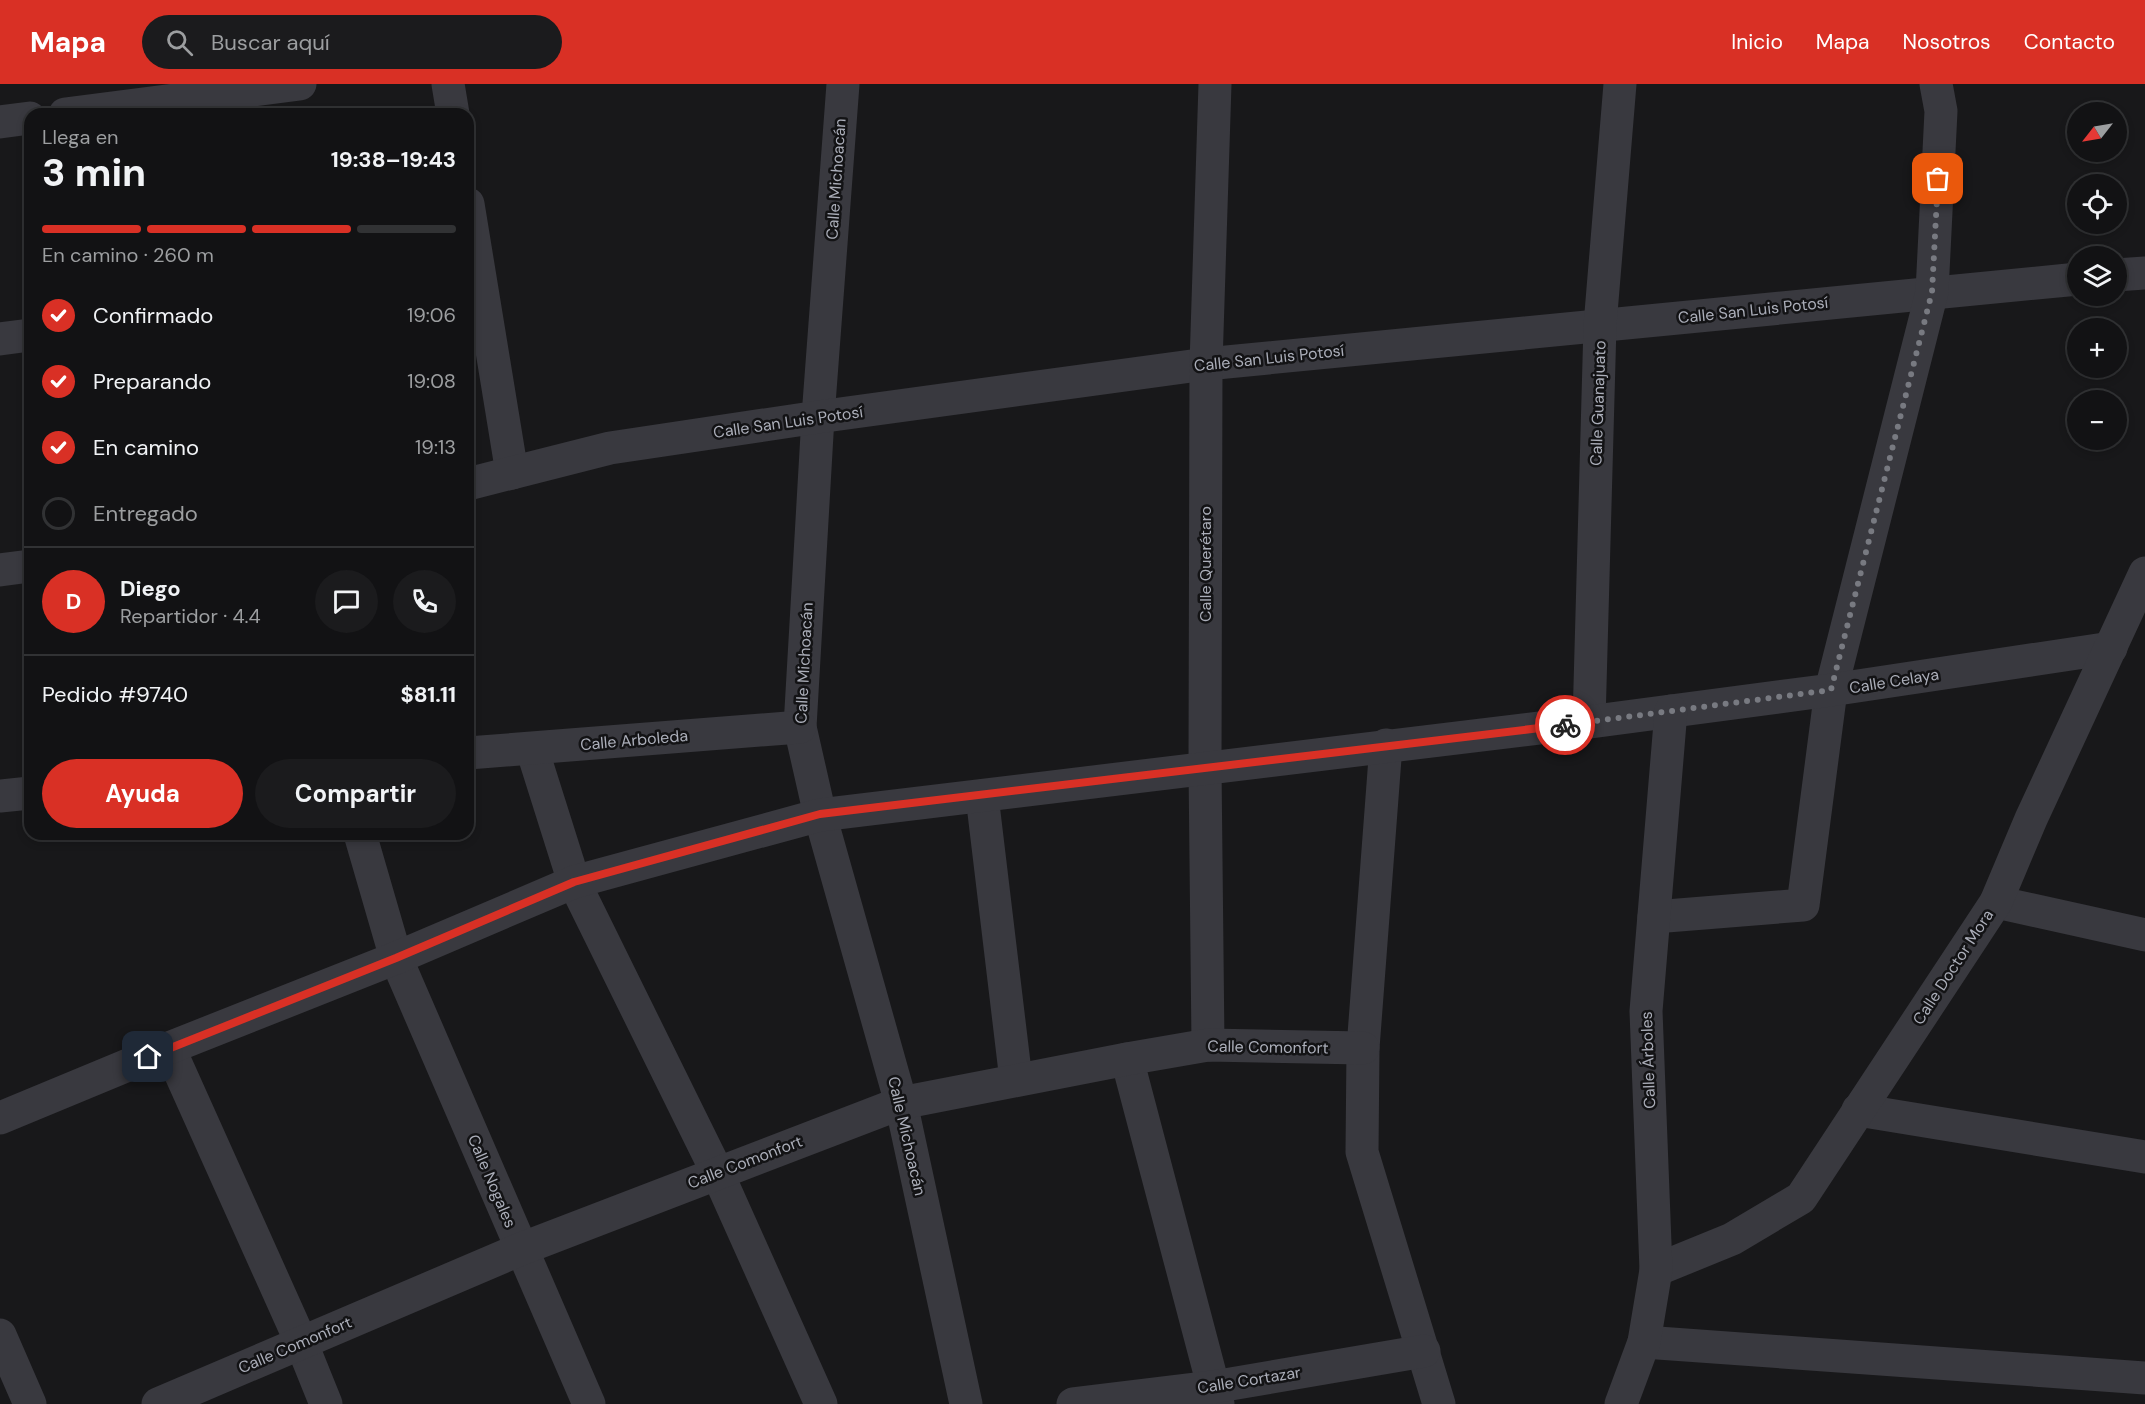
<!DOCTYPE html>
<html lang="es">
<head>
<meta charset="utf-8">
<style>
  body { margin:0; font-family:"DM Sans",sans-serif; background:#1b1b1d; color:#f1f3f6; height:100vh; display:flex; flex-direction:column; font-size:22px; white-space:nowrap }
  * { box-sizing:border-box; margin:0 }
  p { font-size:20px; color:#9c9ea0 }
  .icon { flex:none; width:33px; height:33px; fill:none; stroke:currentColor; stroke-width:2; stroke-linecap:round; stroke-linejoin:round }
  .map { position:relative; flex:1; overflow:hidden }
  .drawer { position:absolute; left:24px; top:24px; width:450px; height:732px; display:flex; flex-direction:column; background:#121214; border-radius:18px; box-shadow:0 3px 9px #0003,0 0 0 2px #313234 }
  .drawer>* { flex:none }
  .needle { width:39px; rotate:239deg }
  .buttons { position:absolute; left:2067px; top:18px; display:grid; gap:12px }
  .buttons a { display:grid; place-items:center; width:60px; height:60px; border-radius:50%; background:#121214; box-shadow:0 3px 9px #0003,0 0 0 2px #313234; font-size:30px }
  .pin { position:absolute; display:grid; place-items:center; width:51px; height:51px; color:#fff; margin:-26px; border-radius:12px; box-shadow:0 3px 9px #0006 }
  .courier { position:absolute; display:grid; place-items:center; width:60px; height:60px; margin:-30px; border:4px solid #d93025; border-radius:50%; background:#fff; color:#222; box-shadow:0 2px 8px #0007 }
  .overview em { font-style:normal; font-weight:700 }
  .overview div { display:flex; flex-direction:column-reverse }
  .overview { display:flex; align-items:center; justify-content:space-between; height:102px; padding:0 18px }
  h1 { font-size:39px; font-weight:700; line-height:45px }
  .bar { display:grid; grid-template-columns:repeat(4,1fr); gap:9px 6px; align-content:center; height:72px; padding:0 18px }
  .bar i { height:8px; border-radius:4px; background:#313234 }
  .bar .active { background:#d93025 }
  .bar p { grid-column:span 4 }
  .line { display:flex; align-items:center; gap:15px; padding:0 18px; border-top:2px solid #313234 }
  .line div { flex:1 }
  .round { display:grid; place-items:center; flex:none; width:63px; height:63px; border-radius:32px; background:#1b1b1d }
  ol { padding:0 18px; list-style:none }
  li { display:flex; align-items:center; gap:18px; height:66px }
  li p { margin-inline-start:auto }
  li .icon { padding:6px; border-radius:50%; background:#d93025; color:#fff; stroke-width:4 }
  li:last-child { color:#9c9ea0 }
  li i { width:33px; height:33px; border:3px solid #313234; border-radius:50% }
  .button { display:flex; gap:12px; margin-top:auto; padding:12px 18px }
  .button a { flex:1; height:69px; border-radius:36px; background:#d93025; color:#fff; font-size:24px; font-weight:700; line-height:69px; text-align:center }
  .button a+a { background:#1b1b1d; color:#f1f3f6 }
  header { display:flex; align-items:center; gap:36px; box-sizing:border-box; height:84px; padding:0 30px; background:#d93025; color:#fff }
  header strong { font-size:28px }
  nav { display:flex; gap:33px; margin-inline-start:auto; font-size:21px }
  .search { width:420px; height:54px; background:#1b1b1d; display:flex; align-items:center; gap:15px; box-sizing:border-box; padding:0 21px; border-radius:33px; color:#9c9ea0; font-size:22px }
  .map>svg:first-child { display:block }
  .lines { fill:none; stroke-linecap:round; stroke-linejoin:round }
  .street { stroke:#39393f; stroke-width:33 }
  .done { stroke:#787a81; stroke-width:6; stroke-dasharray:0 10.8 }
  .route { stroke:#d93025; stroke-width:8 }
  .labels { text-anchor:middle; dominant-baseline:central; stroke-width:5; stroke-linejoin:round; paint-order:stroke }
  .street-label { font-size:16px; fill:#abaeb9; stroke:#131315 }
</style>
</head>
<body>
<header>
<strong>Mapa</strong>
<div class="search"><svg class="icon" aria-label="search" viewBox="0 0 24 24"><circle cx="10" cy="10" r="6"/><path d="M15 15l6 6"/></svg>Buscar aquí</div>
<nav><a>Inicio</a><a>Mapa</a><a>Nosotros</a><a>Contacto</a></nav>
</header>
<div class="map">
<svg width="2145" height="1320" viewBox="0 0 2145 1320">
  <rect width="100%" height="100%" fill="#18181a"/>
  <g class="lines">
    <g class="street">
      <path d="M448 0 453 30"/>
      <path d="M843 0 818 333 800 643 820 731 901 1019 966 1320"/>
      <path d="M65 30 300 0"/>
      <path d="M0 38 30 34"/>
      <path d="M468 120 512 389"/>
      <path d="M2116 191 2145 189"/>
      <path d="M0 255 30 251"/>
      <path d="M468 400 610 364 818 333 1206 280 2078 195"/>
      <path d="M0 486 30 482"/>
      <path d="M1589 638 1600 241 1620 0"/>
      <path d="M1386 661 1363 964 1362 1068 1439 1320"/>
      <path d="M532 665 574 798 717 1088 821 1320"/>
      <path d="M468 669 800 643"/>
      <path d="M0 712 30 709"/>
      <path d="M982 712 1016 996"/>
      <path d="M360 750 396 874 589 1320"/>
      <path d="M1996 818 2145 851"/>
      <path d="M1654 833 1803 821 1831 606 1932 208 1941 27 1936 0"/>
      <path d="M1208 961 1205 683 1206 280 1215 0"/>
      <path d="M169 964 301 1258 326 1320"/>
      <path d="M1127 975 1218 1320"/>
      <path d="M1858 1026 2145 1073"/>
      <path d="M0 1034 169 964 396 874 574 798 820 731 1589 638 1831 606 2111 564"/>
      <path d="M1656 1186 1732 1155 1801 1114 1996 818 2031 735 2145 489"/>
      <path d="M0 1251 30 1320"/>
      <path d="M1644 1258 2145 1294"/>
      <path d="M158 1320 521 1165 901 1019 1127 975 1208 961 1363 964"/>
      <path d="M1073 1320 1213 1303 1424 1267"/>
      <path d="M1621 1320 1644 1258 1656 1186 1646 927 1671 627"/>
    </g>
  </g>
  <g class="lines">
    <path class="done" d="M1565 641 1831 606 1932 208 1938 95"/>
    <path class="route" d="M148 973 396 874 574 798 820 730 1565 641"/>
  </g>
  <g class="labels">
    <g class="street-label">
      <text transform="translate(836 95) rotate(-86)">Calle Michoacán</text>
      <text transform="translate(1753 226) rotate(-6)">Calle San Luis Potosí</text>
      <text transform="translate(1269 274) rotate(-6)">Calle San Luis Potosí</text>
      <text transform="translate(1598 319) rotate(-88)">Calle Guanajuato</text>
      <text transform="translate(788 338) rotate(-8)">Calle San Luis Potosí</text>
      <text transform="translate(1205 480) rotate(-90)">Calle Querétaro</text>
      <text transform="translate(804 579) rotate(-87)">Calle Michoacán</text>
      <text transform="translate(1894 597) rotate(-9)">Calle Celaya</text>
      <text transform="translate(634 656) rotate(-5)">Calle Arboleda</text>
      <text transform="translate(1953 883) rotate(-57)">Calle Doctor Mora</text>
      <text transform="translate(1268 963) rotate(1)">Calle Comonfort</text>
      <text transform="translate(1648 976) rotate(-92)">Calle Árboles</text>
      <text transform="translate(907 1052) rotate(77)">Calle Michoacán</text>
      <text transform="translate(745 1078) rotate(-21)">Calle Comonfort</text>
      <text transform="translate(492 1097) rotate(67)">Calle Nogales</text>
      <text transform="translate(295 1261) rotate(-23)">Calle Comonfort</text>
      <text transform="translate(1249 1296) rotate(-9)">Calle Cortazar</text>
    </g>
  </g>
</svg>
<div class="buttons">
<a><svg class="needle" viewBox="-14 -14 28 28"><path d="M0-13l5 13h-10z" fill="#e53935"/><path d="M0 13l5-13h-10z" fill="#9c9ea0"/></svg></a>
<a><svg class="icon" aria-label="locate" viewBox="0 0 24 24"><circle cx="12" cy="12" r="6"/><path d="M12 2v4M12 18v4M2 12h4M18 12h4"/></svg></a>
<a><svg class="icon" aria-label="layers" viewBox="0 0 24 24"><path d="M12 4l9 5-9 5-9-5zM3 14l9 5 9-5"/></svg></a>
<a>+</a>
<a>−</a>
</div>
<div class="pin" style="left:1938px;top:95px;background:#ea580c"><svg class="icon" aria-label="bag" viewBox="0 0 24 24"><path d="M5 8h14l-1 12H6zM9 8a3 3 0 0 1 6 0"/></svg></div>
<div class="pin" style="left:148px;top:973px;background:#1f2937"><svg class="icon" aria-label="home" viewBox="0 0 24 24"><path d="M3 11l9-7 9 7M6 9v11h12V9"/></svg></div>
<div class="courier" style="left:1565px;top:641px"><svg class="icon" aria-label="bike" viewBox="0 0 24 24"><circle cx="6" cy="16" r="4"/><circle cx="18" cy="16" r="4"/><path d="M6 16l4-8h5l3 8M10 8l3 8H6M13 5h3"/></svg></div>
<section class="drawer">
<div class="overview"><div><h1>3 min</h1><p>Llega en</p></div><em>19:38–19:43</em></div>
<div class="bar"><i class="active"></i><i class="active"></i><i class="active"></i><i></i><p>En camino · 260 m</p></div>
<ol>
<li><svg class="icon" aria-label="check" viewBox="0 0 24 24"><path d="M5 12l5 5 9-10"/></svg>Confirmado<p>19:06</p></li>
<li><svg class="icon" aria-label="check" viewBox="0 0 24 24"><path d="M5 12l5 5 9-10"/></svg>Preparando<p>19:08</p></li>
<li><svg class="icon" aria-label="check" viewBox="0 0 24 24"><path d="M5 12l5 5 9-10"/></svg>En camino<p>19:13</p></li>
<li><i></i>Entregado</li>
</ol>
<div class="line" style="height:108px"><b class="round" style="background:#d93025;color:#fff">D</b><div><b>Diego</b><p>Repartidor · 4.4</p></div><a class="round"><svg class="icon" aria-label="chat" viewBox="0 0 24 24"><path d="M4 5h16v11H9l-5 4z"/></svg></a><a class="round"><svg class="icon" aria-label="phone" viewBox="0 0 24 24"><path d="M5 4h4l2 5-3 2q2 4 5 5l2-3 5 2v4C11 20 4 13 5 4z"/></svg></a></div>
<div class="line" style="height:78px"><div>Pedido #9740</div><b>$81.11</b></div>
<div class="button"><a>Ayuda</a><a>Compartir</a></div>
</section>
</div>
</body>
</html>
